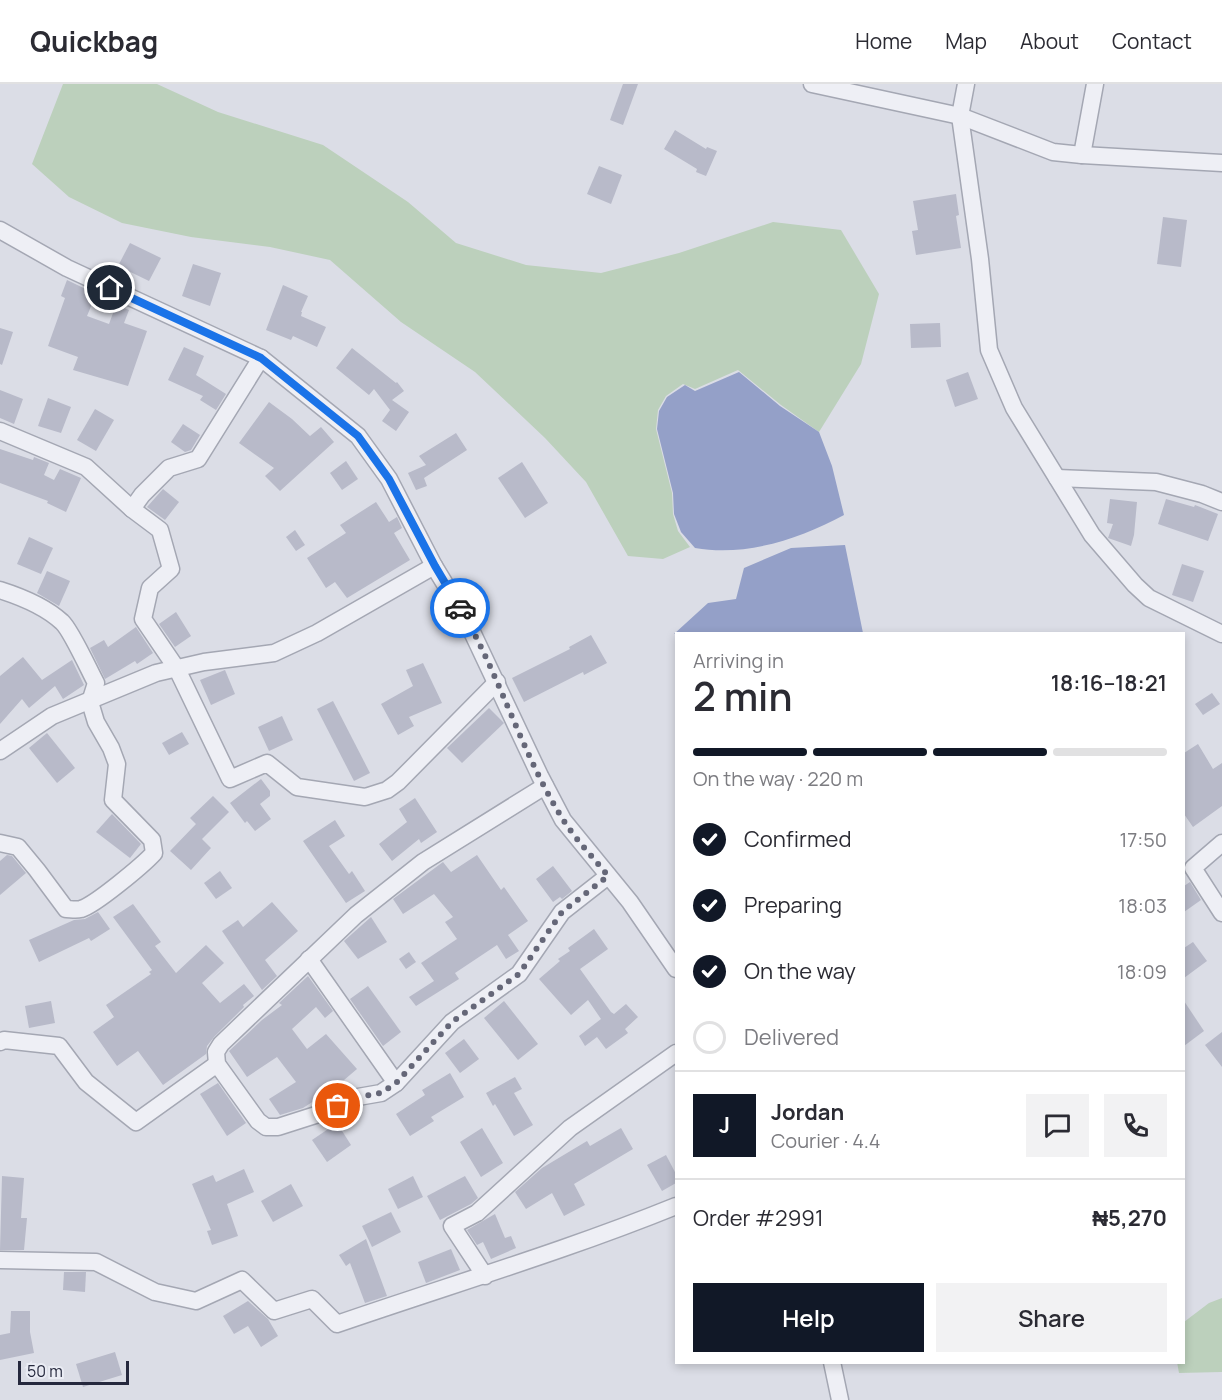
<!DOCTYPE html>
<html lang="en">
<head>
<meta charset="utf-8">
<style>
  body { margin:0; font-family:Manrope,sans-serif; background:#f2f2f3; color:#2b2b33; height:100vh; display:flex; flex-direction:column; font-size:22px; white-space:nowrap }
  * { box-sizing:border-box; margin:0 }
  p { font-size:20px; color:#7c7c81 }
  .icon { flex:none; width:33px; height:33px; fill:none; stroke:currentColor; stroke-width:2; stroke-linecap:round; stroke-linejoin:round }
  .map { position:relative; flex:1; overflow:hidden }
  .panel { position:absolute; left:675px; top:548px; width:510px; height:732px; display:flex; flex-direction:column; background:#fff; border-radius:0px; box-shadow:0 3px 9px #0003 }
  .panel>* { flex:none }
  .scale { position:absolute; left:18px; bottom:15px; width:111px; box-sizing:border-box; padding-left:6px; border:3px solid #25283d; border-top:0; font-size:16px; line-height:21px; white-space:nowrap; color:#25283d; -webkit-text-stroke:4px #eaecf4; paint-order:stroke }
  .pin { position:absolute; display:grid; place-items:center; width:51px; height:51px; color:#fff; margin:-26px; border:3px solid #fff; border-radius:50%; box-shadow:0 2px 6px #0007 }
  .courier { position:absolute; display:grid; place-items:center; width:60px; height:60px; margin:-30px; border:4px solid #1a73e8; border-radius:50%; background:#fff; color:#222; box-shadow:0 2px 8px #0007 }
  .summary em { font-style:normal; font-weight:600 }
  .summary div { display:flex; flex-direction:column-reverse }
  .summary { display:flex; align-items:center; justify-content:space-between; height:102px; padding:0 18px }
  h1 { font-size:39px; font-weight:600; line-height:45px }
  .bar { display:grid; grid-template-columns:repeat(4,1fr); gap:9px 6px; align-content:center; height:72px; padding:0 18px }
  .bar i { height:8px; border-radius:4px; background:#e1e1e2 }
  .bar .active { background:#111827 }
  .bar p { grid-column:span 4 }
  .line { display:flex; align-items:center; gap:15px; padding:0 18px; border-top:2px solid #e1e1e2 }
  .line div { flex:1 }
  .round { display:grid; place-items:center; flex:none; width:63px; height:63px; border-radius:0px; background:#f2f2f3 }
  ol { padding:0 18px; list-style:none }
  li { display:flex; align-items:center; gap:18px; height:66px }
  li p { margin-inline-start:auto }
  li .icon { padding:6px; border-radius:50%; background:#111827; color:#fff; stroke-width:4 }
  li:last-child { color:#7c7c81 }
  li i { width:33px; height:33px; border:3px solid #e1e1e2; border-radius:50% }
  .action { display:flex; gap:12px; margin-top:auto; padding:12px 18px }
  .action a { flex:1; height:69px; border-radius:0px; background:#111827; color:#fff; font-size:24px; font-weight:600; line-height:69px; text-align:center }
  .action a+a { background:#f2f2f3; color:#2b2b33 }
  header { display:flex; align-items:center; gap:36px; box-sizing:border-box; height:84px; padding:0 30px; background:#fff; border-bottom:2px solid #e1e1e2 }
  header strong { font-size:28px }
  nav { display:flex; gap:33px; margin-inline-start:auto; font-size:21px }
  .map>svg:first-child { display:block }
  .green { fill:#bcd0bc }
  .water { fill:#94a0c8 }
  .building { fill:#b8bac9 }
  .lines { fill:none; stroke-linecap:round; stroke-linejoin:round }
  .minor-casing { stroke:#a4a7b3; stroke-width:19 }
  .minor { stroke:#eeeff5; stroke-width:16 }
  .done { stroke:#656778; stroke-width:6; stroke-dasharray:0 10.8 }
  .route { stroke:#1a73e8; stroke-width:8 }
</style>
</head>
<body>
<header>
<strong>Quickbag</strong>
<nav><a>Home</a><a>Map</a><a>About</a><a>Contact</a></nav>
</header>
<div class="map">
<svg width="1222" height="1316" viewBox="0 0 1222 1316">
  <rect width="100%" height="100%" fill="#dbdde6"/>
  <g class="green">
    <path d="M63 0H157L218 28 323 61 408 118 456 159 526 181 601 189 679 169 773 138 841 146 879 210 861 280 819 348 781 321 738 286 695 305 683 300 666 312 658 326 656 345 672 409 673 430 678 447 690 463 663 475 628 472 586 398 545 354 475 288 401 238 330 176 270 163 191 153 122 139 69 113 32 80Z"/>
    <path d="M1222 1214V1288L1179 1289 1177 1278H1184V1238L1209 1219Z"/>
  </g>
  <g class="water">
    <path d="M739 288 780 322 819 348 832 382 844 431C799 455 746 473 695 464L681 448 674 430 673 409 657 345 659 327 667 313 685 301 695 307Z"/>
    <path d="M845 461 863 549 674 550 708 519 736 515 744 484 791 464Z"/>
  </g>
  <g class="building">
    <path d="M623 0H638L623 41 610 36Z"/>
    <path d="M675 46 706 65 707 63 717 67 706 92 696 88 697 85 664 65Z"/>
    <path d="M599 82 622 91 611 120 587 110Z"/>
    <path d="M956 110 959 131 956 132 961 164 916 171 912 147 918 146 913 117Z"/>
    <path d="M1163 133 1187 136 1181 183 1157 180Z"/>
    <path d="M130 159 161 174 149 197 118 182Z"/>
    <path d="M193 180 221 189 210 222 182 212Z"/>
    <path d="M67 196 96 210 87 232 109 240 116 221 129 226 124 239 147 247 128 302 73 286 78 273 48 262 65 214 61 212Z"/>
    <path d="M283 201 308 212 301 228H302L301 232 326 243 317 263 293 252 291 256 266 246Z"/>
    <path d="M940 239 941 263 911 264 910 240Z"/>
    <path d="M0 244 13 248 2 281 0 280Z"/>
    <path d="M184 263 204 272 196 291 226 310 216 326 200 316 203 312 168 296Z"/>
    <path d="M352 264 396 299 397 298 404 307 392 316 409 328 396 347 382 337 390 326 374 305 369 311 336 284Z"/>
    <path d="M968 288 978 315 955 323 946 296Z"/>
    <path d="M0 306 23 315 14 340 0 334Z"/>
    <path d="M48 314 71 323 61 349 38 342Z"/>
    <path d="M269 318 292 335 310 352 321 343 334 358 280 407 265 392 274 384 239 359Z"/>
    <path d="M95 325 114 336 96 367 77 356Z"/>
    <path d="M183 340 200 351 191 366 185 368 171 358Z"/>
    <path d="M456 349 467 366 424 394 427 402 416 406 408 389 426 381 419 372Z"/>
    <path d="M0 365 33 376 34 373 49 379 44 391 54 396 60 385 81 394 66 428 47 419 48 417 0 399Z"/>
    <path d="M346 377 358 395 342 406 330 389Z"/>
    <path d="M522 378 548 419 525 434 498 394Z"/>
    <path d="M163 405 179 418 165 436 147 423Z"/>
    <path d="M1110 415 1137 418 1134 451 1131 462 1108 454 1113 440 1107 439Z"/>
    <path d="M1166 415 1194 423 1195 421 1218 430 1208 457 1158 440Z"/>
    <path d="M376 418 389 438 397 433 402 444 394 449 410 476 347 514 335 498 326 504 307 474 346 449 340 441Z"/>
    <path d="M295 446 305 461 296 467 286 453Z"/>
    <path d="M29 453 53 464 41 490 17 480Z"/>
    <path d="M1182 480 1204 487 1193 518 1172 511Z"/>
    <path d="M47 487 70 497 59 522 37 509Z"/>
    <path d="M176 528 191 552 175 563 159 540Z"/>
    <path d="M136 543 153 569 137 580 135 577 105 595 90 564 104 556 108 563Z"/>
    <path d="M591 551 607 579 584 591 583 588 524 618 512 594 570 565 569 563Z"/>
    <path d="M23 573 42 596 72 576 84 601 63 615 55 602 29 624 22 615 0 640V592Z"/>
    <path d="M423 579 442 619 409 633 414 642 398 651 381 620 413 602 406 586Z"/>
    <path d="M225 586 235 610 211 621 200 596Z"/>
    <path d="M1212 609 1220 620 1203 631 1195 620Z"/>
    <path d="M333 617 370 689 354 697 317 625Z"/>
    <path d="M489 624 504 639 462 679 447 664Z"/>
    <path d="M282 632 293 656 269 667 258 643Z"/>
    <path d="M182 648 189 660 169 671 162 659Z"/>
    <path d="M47 649 75 684 57 699 29 664Z"/>
    <path d="M1198 660 1213 685 1222 679V722L1193 743 1184 730V669Z"/>
    <path d="M261 695 270 707V712L260 720 271 735 255 747 247 737 245 739 230 719Z"/>
    <path d="M213 712 229 728 202 755 211 764 191 786 170 767 196 740 190 734Z"/>
    <path d="M415 714 437 748 421 759 419 755 392 777 379 760 407 738 399 725Z"/>
    <path d="M112 730 141 760 130 774 96 748Z"/>
    <path d="M335 736 345 752 329 762 349 790 352 787 365 807 346 819 303 757Z"/>
    <path d="M7 771 12 772 26 789 0 811V777Z"/>
    <path d="M477 771 501 806 504 803 528 837 508 851 519 867 506 875 497 861 455 889 459 895 416 922 409 913 434 897 421 879 457 855 445 838 453 833 434 810 403 830 393 815 443 778 451 788Z"/>
    <path d="M553 782 572 807 562 815 560 813 553 818 536 795Z"/>
    <path d="M220 787 232 804 216 815 204 799Z"/>
    <path d="M1190 798 1201 816 1184 828V802Z"/>
    <path d="M272 818 298 847 265 876 277 892 262 906 222 847 238 836 243 843Z"/>
    <path d="M133 820 161 858 155 862 176 889 206 861 224 879 202 899 220 919 244 900 254 912 243 921 244 923 214 953 207 962 206 970 163 1001 138 967 117 982 93 948 114 933 106 921 151 890 149 888 152 886 113 833Z"/>
    <path d="M98 828 110 845 91 857 89 854 39 878 29 856 74 836 85 835Z"/>
    <path d="M371 833 387 858 358 875 344 857Z"/>
    <path d="M594 845 608 865 580 885 611 928 614 930 626 920 638 933 625 945 628 949 606 965 597 953 585 962 579 952 601 935 588 916 571 931 539 895 560 877 558 875 570 867 568 864Z"/>
    <path d="M1193 858 1207 877 1184 894V864Z"/>
    <path d="M409 868 416 878 406 885 399 875Z"/>
    <path d="M308 892 333 927 325 934 316 923 292 945 307 965 326 950 357 985 337 1002 338 1004 319 1018 317 1015 303 1024 280 1031 269 1015 296 998 277 973 247 993 229 967 262 936 282 921 279 919Z"/>
    <path d="M368 902 401 948 383 962 350 915Z"/>
    <path d="M51 917 55 939 29 944 25 922Z"/>
    <path d="M504 917 538 960 518 976 484 934Z"/>
    <path d="M1184 917 1204 947 1184 962Z"/>
    <path d="M1222 948V983L1205 961Z"/>
    <path d="M464 955 479 975 460 989 445 969Z"/>
    <path d="M450 989 464 1013 431 1033 434 1037 410 1052 396 1030 425 1011 422 1006Z"/>
    <path d="M515 993 522 1005 514 1009 533 1041 514 1052 495 1020 493 1022 486 1009Z"/>
    <path d="M218 999 246 1039 227 1052 200 1010Z"/>
    <path d="M337 1039 351 1061 327 1078 312 1056Z"/>
    <path d="M482 1044 503 1079 481 1093 460 1058Z"/>
    <path d="M621 1044 633 1065 574 1100 585 1121 564 1132 552 1109 526 1125 515 1108 542 1084 587 1057 590 1062Z"/>
    <path d="M666 1071 676 1090V1099L662 1107 647 1081Z"/>
    <path d="M244 1085 254 1108 227 1120 238 1152 212 1161 207 1147 211 1146 192 1100 213 1091 216 1098Z"/>
    <path d="M2 1092 24 1094 21 1134H27L24 1166H0Z"/>
    <path d="M413 1092 423 1113 398 1125 388 1105Z"/>
    <path d="M465 1092 478 1114 471 1120 440 1136 427 1112Z"/>
    <path d="M291 1100 303 1122 273 1138 261 1117Z"/>
    <path d="M391 1128 401 1148 372 1163 362 1142Z"/>
    <path d="M495 1130 505 1154 511 1152 516 1164 491 1175 483 1158 477 1161 467 1146Z"/>
    <path d="M366 1155 387 1212 365 1219 350 1179 346 1182 339 1171Z"/>
    <path d="M451 1165 460 1186 426 1199 418 1178Z"/>
    <path d="M64 1188H86L85 1208 63 1206Z"/>
    <path d="M248 1217 268 1235 278 1252 261 1263 248 1242 234 1250 223 1232Z"/>
    <path d="M11 1227H30V1248L34 1269 0 1276V1251L10 1249Z"/>
    <path d="M115 1268 122 1291 83 1303 76 1280Z"/>
  </g>
  <g class="lines">
    <defs>
      <g id="minor">
        <path d="M812 0 960 32 1053 68 1082 71 1222 79"/>
        <path d="M966 0 960 32 980 175 989 266 1014 324 1092 451 1135 501 1149 514 1222 550"/>
        <path d="M1082 71 1095 0"/>
        <path d="M0 146 67 184 261 274 358 352 389 395 434 482 465 533 540 692 563 736 630 818 676 885"/>
        <path d="M0 347 86 383 132 425 160 446 171 485 150 504 143 535 177 585 230 695 267 679 297 703 365 713 387 706 398 698 497 598"/>
        <path d="M1057 394 1156 398 1202 410 1222 418"/>
        <path d="M132 425 142 411 169 384 198 375 261 274"/>
        <path d="M0 506C22 513 45 522 62 538 71 546 89 586 96 599L90 618 96 638 111 664 117 680 113 716 152 756 154 769C143 781 95 821 81 825 76 826 70 825 66 825L37 786 18 763 0 759"/>
        <path d="M0 667 52 632 156 589 204 578 274 569 317 549 434 482"/>
        <path d="M545 702 423 778 356 831 221 960 216 968 217 980 258 1037 266 1043H278L325 1028 358 1013 381 1009 396 999 452 938 519 890 562 828 608 792"/>
        <path d="M1222 759 1193 784 1222 829"/>
        <path d="M309 875 396 999"/>
        <path d="M0 958 4 956 59 962 86 998 136 1038 217 980"/>
        <path d="M0 1176 96 1178 155 1208 196 1217 242 1196 274 1227 312 1215 337 1240C450 1201 565 1167 676 1122"/>
        <path d="M485 1192 452 1142 477 1129 570 1044 676 969"/>
        <path d="M832 1278 840 1316"/>
      </g>
    </defs>
    <use href="#minor" class="minor-casing"/>
    <use href="#minor" class="minor"/>
  </g>
  <g class="lines">
    <path class="done" d="M338 1022 358 1013 381 1009 396 999 452 938 519 890 562 828 608 792C593 773 575 755 562 734 521 668 500 591 460 524"/>
    <path class="route" d="M110 204 261 274 358 352 389 395 435 482 460 524"/>
  </g>
</svg>
<div class="scale">50 m</div>
<div class="pin" style="left:338px;top:1022px;background:#ea580c"><svg class="icon" aria-label="bag" viewBox="0 0 24 24"><path d="M5 8h14l-1 12H6zM9 8a3 3 0 0 1 6 0"/></svg></div>
<div class="pin" style="left:110px;top:204px;background:#1f2937"><svg class="icon" aria-label="home" viewBox="0 0 24 24"><path d="M3 11l9-7 9 7M6 9v11h12V9"/></svg></div>
<div class="courier" style="left:460px;top:524px"><svg class="icon" aria-label="car" viewBox="0 0 24 24"><path d="M5 17H2v-5l4-1 3-4h7l3 4 3 1v5h-3M9 17h6M6 11h13"/><circle cx="7" cy="17" r="2"/><circle cx="17" cy="17" r="2"/></svg></div>
<section class="panel">
<div class="summary"><div><h1>2 min</h1><p>Arriving in</p></div><em>18:16–18:21</em></div>
<div class="bar"><i class="active"></i><i class="active"></i><i class="active"></i><i></i><p>On the way · 220 m</p></div>
<ol>
<li><svg class="icon" aria-label="check" viewBox="0 0 24 24"><path d="M5 12l5 5 9-10"/></svg>Confirmed<p>17:50</p></li>
<li><svg class="icon" aria-label="check" viewBox="0 0 24 24"><path d="M5 12l5 5 9-10"/></svg>Preparing<p>18:03</p></li>
<li><svg class="icon" aria-label="check" viewBox="0 0 24 24"><path d="M5 12l5 5 9-10"/></svg>On the way<p>18:09</p></li>
<li><i></i>Delivered</li>
</ol>
<div class="line" style="height:108px"><b class="round" style="background:#111827;color:#fff">J</b><div><b>Jordan</b><p>Courier · 4.4</p></div><a class="round"><svg class="icon" aria-label="chat" viewBox="0 0 24 24"><path d="M4 5h16v11H9l-5 4z"/></svg></a><a class="round"><svg class="icon" aria-label="phone" viewBox="0 0 24 24"><path d="M5 4h4l2 5-3 2q2 4 5 5l2-3 5 2v4C11 20 4 13 5 4z"/></svg></a></div>
<div class="line" style="height:78px"><div>Order #2991</div><b>₦5,270</b></div>
<div class="action"><a>Help</a><a>Share</a></div>
</section>
</div>
</body>
</html>
